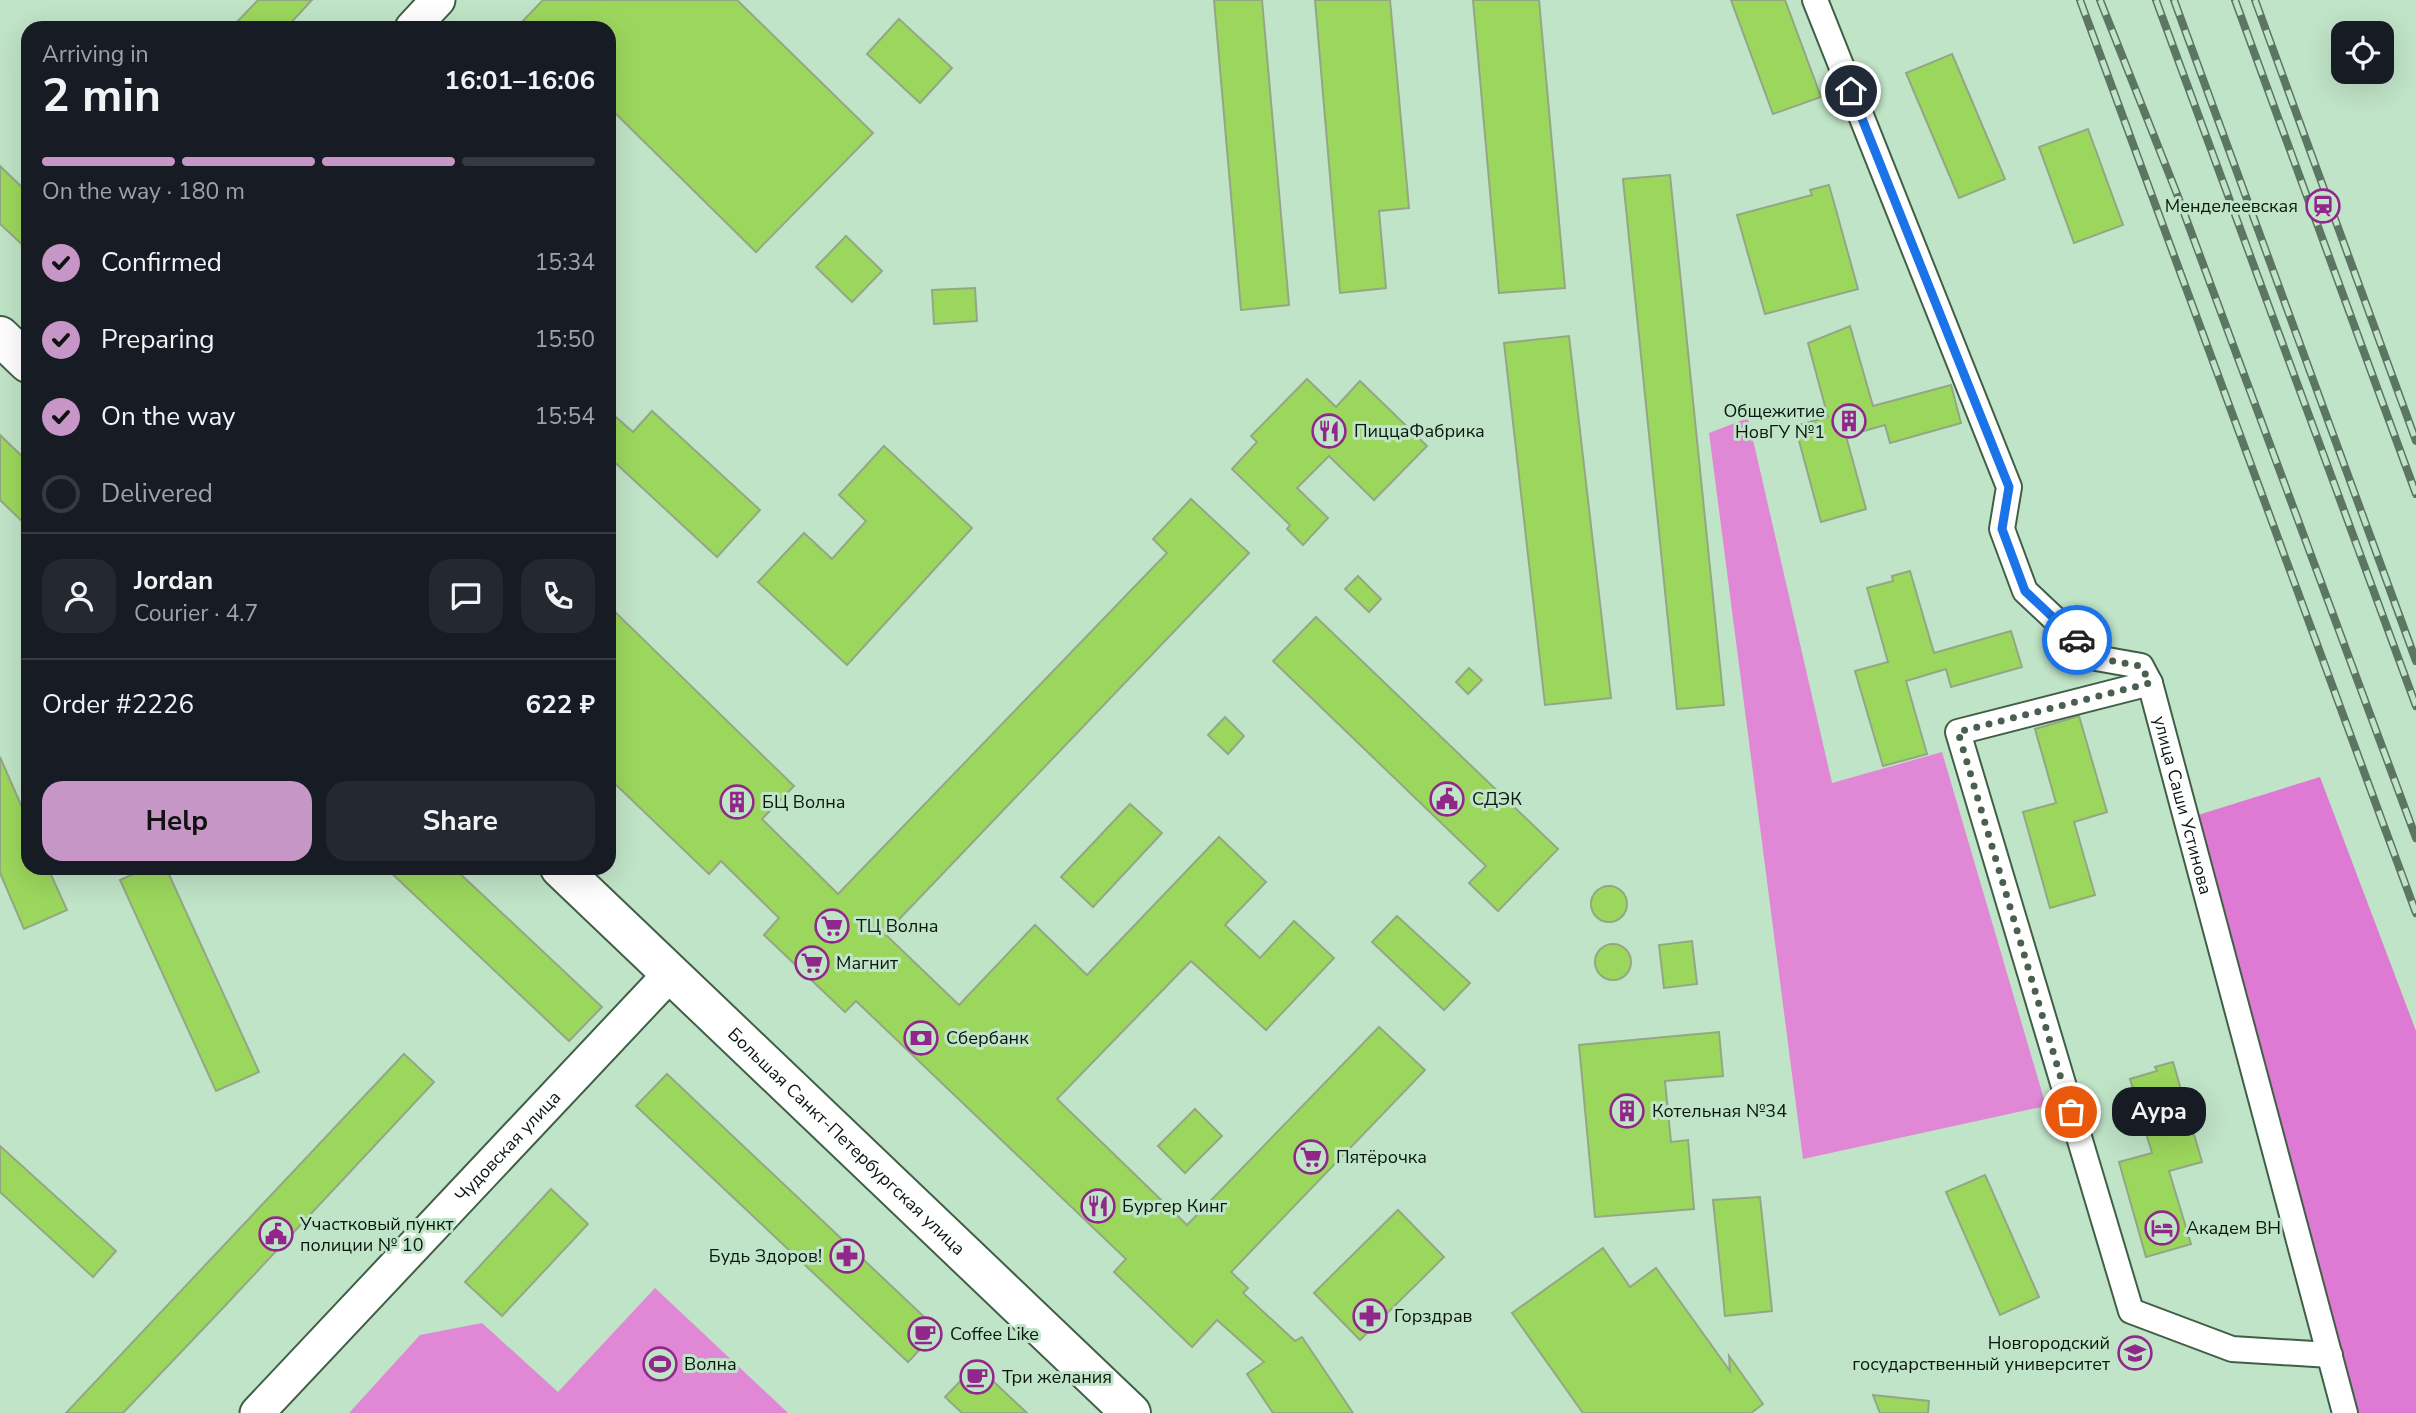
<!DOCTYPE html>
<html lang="en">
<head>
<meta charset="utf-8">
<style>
  body { margin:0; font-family:"Nunito Sans",sans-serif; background:#242831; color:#f1f3f6; height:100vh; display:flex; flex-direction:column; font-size:26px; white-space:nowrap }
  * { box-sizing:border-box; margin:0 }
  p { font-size:23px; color:#9ea1a6 }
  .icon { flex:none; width:38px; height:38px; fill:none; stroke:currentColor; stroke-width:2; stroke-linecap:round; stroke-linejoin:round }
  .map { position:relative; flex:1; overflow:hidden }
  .details { position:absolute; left:21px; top:21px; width:595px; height:854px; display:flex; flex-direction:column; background:#171b24; border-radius:21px; box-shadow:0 7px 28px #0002 }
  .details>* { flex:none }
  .controls { position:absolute; left:2331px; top:21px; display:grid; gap:14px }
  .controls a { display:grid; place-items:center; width:63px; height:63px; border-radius:14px; background:#171b24; box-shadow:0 7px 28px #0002; font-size:35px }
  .pin { position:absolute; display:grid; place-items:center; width:60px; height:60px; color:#fff; margin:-30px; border:4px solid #fff; border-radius:50%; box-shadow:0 2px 7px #0007 }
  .courier { position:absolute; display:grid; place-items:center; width:70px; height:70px; margin:-35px; border:5px solid #1a73e8; border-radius:50%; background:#fff; color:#222; box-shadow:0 2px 9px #0007 }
  .bubble { position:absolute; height:49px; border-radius:21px; background:#171b24; box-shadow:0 7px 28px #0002; font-size:23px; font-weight:700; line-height:49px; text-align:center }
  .summary em { font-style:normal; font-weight:700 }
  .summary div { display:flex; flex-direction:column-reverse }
  .summary { display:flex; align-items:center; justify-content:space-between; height:119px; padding:0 21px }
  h1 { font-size:46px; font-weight:700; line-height:52px }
  .bar { display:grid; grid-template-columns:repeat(4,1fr); gap:10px 7px; align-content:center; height:84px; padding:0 21px }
  .bar i { height:9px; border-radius:5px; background:#363941 }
  .bar .selected { background:#c697c6 }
  .bar p { grid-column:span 4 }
  .line { display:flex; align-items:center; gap:18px; padding:0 21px; border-top:2px solid #363941 }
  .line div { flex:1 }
  .round { display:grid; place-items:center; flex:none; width:74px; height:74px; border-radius:21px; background:#242831 }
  ol { padding:0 21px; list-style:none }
  li { display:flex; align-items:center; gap:21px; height:77px }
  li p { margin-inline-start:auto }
  li .icon { padding:7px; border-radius:50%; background:#c697c6; color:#111; stroke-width:4 }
  li:last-child { color:#9ea1a6 }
  li i { width:38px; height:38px; border:4px solid #363941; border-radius:50% }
  .cta { display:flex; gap:14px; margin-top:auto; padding:14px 21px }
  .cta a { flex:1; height:80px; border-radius:21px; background:#c697c6; color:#111; font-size:28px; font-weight:700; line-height:80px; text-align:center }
  .cta a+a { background:#242831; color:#f1f3f6 }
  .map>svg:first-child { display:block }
  .green { fill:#e088d6 }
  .forest { fill:#de7ad4 }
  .building { fill:#9cd75d; stroke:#94a784; stroke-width:2 }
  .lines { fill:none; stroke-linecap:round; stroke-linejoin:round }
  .street-casing { stroke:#405f47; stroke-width:28 }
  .secondary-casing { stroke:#405f47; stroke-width:37 }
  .primary-casing { stroke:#405f47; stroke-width:42 }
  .street { stroke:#fff; stroke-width:24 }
  .secondary { stroke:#fff; stroke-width:33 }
  .primary { stroke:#fff; stroke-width:38 }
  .rail-casing { stroke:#5d7563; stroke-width:8 }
  .rail { stroke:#c0e4c7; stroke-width:5; stroke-dasharray:16; stroke-linecap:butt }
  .done { stroke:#4a5f4f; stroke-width:7; stroke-dasharray:0 12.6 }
  .route { stroke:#1a73e8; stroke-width:9 }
  .labels { text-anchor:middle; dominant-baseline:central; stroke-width:6; stroke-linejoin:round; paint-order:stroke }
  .poi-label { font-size:18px; fill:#0a170e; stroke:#c0e4c7; text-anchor:start }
  .street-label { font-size:18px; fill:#0a170e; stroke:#c0e4c7 }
</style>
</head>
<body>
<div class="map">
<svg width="2416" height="1413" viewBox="0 0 2416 1413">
  <rect width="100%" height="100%" fill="#c0e4c7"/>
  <g class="green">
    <path d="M1748 418 1832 783 1942 752 2046 1106 1803 1159 1709 433Z"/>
    <path d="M655 1288 788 1413H349L420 1335 482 1323 558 1392Z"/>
  </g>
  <path class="forest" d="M2320 777 2416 1031V1413H2355L2198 815Z"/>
  <g class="building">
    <path d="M258 0H312L286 28H231Z"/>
    <path d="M543 0H737L873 133 756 252 609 107V28H516Z"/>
    <path d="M1214 0H1262L1289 305 1241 310Z"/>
    <path d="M1315 0H1390L1409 208 1379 211 1386 288 1340 293Z"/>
    <path d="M1473 0H1539L1565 288 1499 293Z"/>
    <path d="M1731 0H1785L1821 97 1773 114Z"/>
    <path d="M899 19 952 68 920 103 867 54Z"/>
    <path d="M1952 54 2005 179 1959 198 1906 73Z"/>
    <path d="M2088 129 2123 225 2074 243 2039 147Z"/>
    <path d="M0 166 28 193V250L0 224Z"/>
    <path d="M1670 175 1724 705 1677 709 1623 179Z"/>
    <path d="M1829 185 1858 289 1765 314 1737 215 1812 195 1810 190Z"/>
    <path d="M846 236 882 271 852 302 816 267Z"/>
    <path d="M975 288 977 321 934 324 932 290Z"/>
    <path d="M1850 326 1873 406 1951 385 1961 423 1890 443 1885 425 1846 436 1866 509 1821 522 1795 426 1828 417 1808 343Z"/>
    <path d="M1569 336 1611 698 1545 705 1504 343Z"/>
    <path d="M1307 379 1336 407 1360 381 1427 446 1374 500 1329 456 1297 488 1328 518 1303 545 1287 529 1290 525 1232 469 1257 442 1251 436Z"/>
    <path d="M609 411 633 432 652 411 760 510 717 557 609 457Z"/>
    <path d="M0 435 28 462V527L0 500Z"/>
    <path d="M884 446 972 528 847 665 758 582 804 533 832 559 866 521 839 495Z"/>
    <path d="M1191 499 1249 553 885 934 959 1005 1035 925 1087 975 1219 837 1266 882 1225 925 1260 958 1294 921 1334 958 1266 1030 1191 961 1057 1099 1187 1225 1379 1027 1425 1070 1231 1272 1248 1288 1243 1293 1295 1341 1302 1337 1353 1413H1273L1247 1374 1264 1362 1217 1320 1192 1347 1114 1272 1126 1259 856 1001 845 1012 764 935 779 918 721 861 709 874 609 778V606L794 786 762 819 838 894 1167 553 1153 539Z"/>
    <path d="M1910 571 1934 653 2011 631 2022 667 1951 687 1946 669 1906 681 1927 754 1883 766 1855 671 1888 662 1867 588 1893 581 1892 576Z"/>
    <path d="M1358 576 1381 599 1369 612 1345 589Z"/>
    <path d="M1316 617 1558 849 1498 911 1469 883 1486 866 1273 661Z"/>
    <path d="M1469 668 1482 680 1468 694 1456 682Z"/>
    <path d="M2079 716 2107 812 2074 822 2095 895 2050 908 2023 812 2056 803 2035 729Z"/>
    <path d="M1225 717 1244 736 1228 754 1208 735Z"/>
    <path d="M0 757 28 821V868H48L67 910 24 929 0 873Z"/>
    <path d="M1130 804 1162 833 1093 907 1061 877Z"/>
    <path d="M147 868H166L259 1072 216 1091 120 880Z"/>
    <path d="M386 868H454L602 1007 569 1041Z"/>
    <circle cx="1609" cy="904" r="18"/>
    <path d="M1397 916 1470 983 1444 1010 1372 942Z"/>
    <path d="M1692 941 1697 984 1664 988 1659 945Z"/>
    <circle cx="1613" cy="962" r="18"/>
    <path d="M1719 1032 1723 1076 1665 1081 1671 1142 1688 1140 1694 1209 1595 1217 1579 1045Z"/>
    <path d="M404 1054 434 1082 222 1309 123 1413H66Z"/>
    <path d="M2173 1062 2202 1162 2169 1171 2191 1244 2146 1257 2119 1162 2152 1153 2130 1079 2157 1071 2155 1067Z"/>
    <path d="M667 1074 938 1330 908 1362 636 1106Z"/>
    <path d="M1195 1109 1222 1136 1185 1173 1158 1146Z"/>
    <path d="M0 1146 116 1251 93 1277 0 1192Z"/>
    <path d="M1985 1175 2039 1297 2000 1315 1946 1192Z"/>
    <path d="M551 1189 588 1224 502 1316 465 1282Z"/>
    <path d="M1760 1197 1772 1311 1725 1316 1713 1200Z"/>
    <path d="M1398 1210 1444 1257 1360 1340 1314 1293Z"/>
    <path d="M1603 1248 1630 1287 1656 1268 1730 1371 1729 1356 1763 1404 1751 1413H1583L1512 1313Z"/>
    <path d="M976 1365 1027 1413H962L945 1397Z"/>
    <path d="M1873 1395 1929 1401 1928 1413H1880Z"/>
  </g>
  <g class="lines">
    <defs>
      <g id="street">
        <path id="s1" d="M1815 0 2009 487 2002 529 2025 591 2096 658 2141 666 2150 683 2345 1413"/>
        <path d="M2150 683 1958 732 2131 1311 2232 1349 2330 1355"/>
      </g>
      <g id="secondary">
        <path d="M412 28 438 0"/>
        <path id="s2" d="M257 1413 671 973"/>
      </g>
      <g id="primary">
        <path d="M0 336 28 363"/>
        <path id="s3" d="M560 868 1131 1413"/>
      </g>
    </defs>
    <use href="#street" class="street-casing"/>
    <use href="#secondary" class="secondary-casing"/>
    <use href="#primary" class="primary-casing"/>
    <use href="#street" class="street"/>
    <use href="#secondary" class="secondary"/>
    <use href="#primary" class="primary"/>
    <defs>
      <g id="rail">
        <path d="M2080 0 2416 913"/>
        <path d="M2100 0 2177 194 2416 838"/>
        <path d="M2156 0 2416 706"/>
        <path d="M2174 0 2416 661"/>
        <path d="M2235 0 2416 494"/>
        <path d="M2255 0 2416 441"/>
      </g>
    </defs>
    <use href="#rail" class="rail-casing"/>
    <use href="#rail" class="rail"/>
  </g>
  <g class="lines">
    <path class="done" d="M2071 1112 1958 732 2150 683 2141 666 2096 658 2077 640"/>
    <path class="route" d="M1851 91 2009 487 2002 529 2025 591 2077 640"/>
  </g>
  <defs>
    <symbol id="station-ring" viewBox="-11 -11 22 22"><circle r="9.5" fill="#c0e4c7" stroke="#92278b" stroke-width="1.5"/><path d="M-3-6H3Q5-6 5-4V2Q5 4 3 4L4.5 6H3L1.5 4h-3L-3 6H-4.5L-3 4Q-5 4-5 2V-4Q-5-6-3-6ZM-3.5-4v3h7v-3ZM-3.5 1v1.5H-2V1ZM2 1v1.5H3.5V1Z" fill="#92278b"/></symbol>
    <symbol id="building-ring" viewBox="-11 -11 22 22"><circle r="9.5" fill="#c0e4c7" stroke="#92278b" stroke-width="1.5"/><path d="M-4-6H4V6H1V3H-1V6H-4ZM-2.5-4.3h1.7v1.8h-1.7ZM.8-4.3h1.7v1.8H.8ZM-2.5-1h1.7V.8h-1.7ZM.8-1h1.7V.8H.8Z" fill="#92278b"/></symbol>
    <symbol id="restaurant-ring" viewBox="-11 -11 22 22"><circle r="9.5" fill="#c0e4c7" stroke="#92278b" stroke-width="1.5"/><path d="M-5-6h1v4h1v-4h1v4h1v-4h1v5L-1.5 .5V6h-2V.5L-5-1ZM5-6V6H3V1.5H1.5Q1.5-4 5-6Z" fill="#92278b"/></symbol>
    <symbol id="civic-ring" viewBox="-11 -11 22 22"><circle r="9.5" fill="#c0e4c7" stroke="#92278b" stroke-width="1.5"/><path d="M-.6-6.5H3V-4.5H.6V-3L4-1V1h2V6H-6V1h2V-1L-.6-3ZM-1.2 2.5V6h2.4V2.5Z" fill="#92278b"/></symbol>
    <symbol id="supermarket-ring" viewBox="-11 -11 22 22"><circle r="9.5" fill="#c0e4c7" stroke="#92278b" stroke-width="1.5"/><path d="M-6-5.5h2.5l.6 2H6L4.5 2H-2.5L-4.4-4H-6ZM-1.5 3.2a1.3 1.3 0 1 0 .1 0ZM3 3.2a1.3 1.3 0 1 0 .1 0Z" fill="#92278b"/></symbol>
    <symbol id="bank-ring" viewBox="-11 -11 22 22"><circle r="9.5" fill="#c0e4c7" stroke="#92278b" stroke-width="1.5"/><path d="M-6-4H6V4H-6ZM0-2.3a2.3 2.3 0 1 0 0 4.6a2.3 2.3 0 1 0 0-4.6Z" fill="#92278b"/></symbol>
    <symbol id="hotel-ring" viewBox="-11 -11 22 22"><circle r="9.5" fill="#c0e4c7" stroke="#92278b" stroke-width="1.5"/><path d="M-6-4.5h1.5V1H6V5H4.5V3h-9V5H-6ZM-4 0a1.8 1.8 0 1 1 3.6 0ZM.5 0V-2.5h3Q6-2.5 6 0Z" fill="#92278b"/></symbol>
    <symbol id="pharmacy-ring" viewBox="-11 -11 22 22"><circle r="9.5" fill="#c0e4c7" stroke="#92278b" stroke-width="1.5"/><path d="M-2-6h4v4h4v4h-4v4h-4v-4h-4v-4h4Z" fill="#92278b"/></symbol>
    <symbol id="cafe-ring" viewBox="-11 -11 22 22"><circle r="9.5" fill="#c0e4c7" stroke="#92278b" stroke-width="1.5"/><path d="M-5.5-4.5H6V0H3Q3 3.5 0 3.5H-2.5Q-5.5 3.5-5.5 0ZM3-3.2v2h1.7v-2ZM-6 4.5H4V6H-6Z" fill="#92278b"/></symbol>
    <symbol id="university-ring" viewBox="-11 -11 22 22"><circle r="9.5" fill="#c0e4c7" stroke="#92278b" stroke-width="1.5"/><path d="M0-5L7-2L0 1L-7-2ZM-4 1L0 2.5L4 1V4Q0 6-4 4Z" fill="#92278b"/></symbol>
    <symbol id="stadium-ring" viewBox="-11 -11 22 22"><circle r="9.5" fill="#c0e4c7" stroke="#92278b" stroke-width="1.5"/><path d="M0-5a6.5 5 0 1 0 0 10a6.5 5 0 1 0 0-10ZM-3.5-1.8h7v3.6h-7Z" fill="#92278b"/></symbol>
  </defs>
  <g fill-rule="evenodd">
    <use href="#station-ring" x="2304" y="187" width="38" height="38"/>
    <use href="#building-ring" x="1830" y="402" width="38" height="38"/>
    <use href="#restaurant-ring" x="1310" y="412" width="38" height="38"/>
    <use href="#civic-ring" x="1428" y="780" width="38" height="38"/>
    <use href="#building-ring" x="718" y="783" width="38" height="38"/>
    <use href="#supermarket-ring" x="813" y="907" width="38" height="38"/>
    <use href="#supermarket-ring" x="793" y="944" width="38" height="38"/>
    <use href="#bank-ring" x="902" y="1019" width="38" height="38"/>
    <use href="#building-ring" x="1608" y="1092" width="38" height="38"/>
    <use href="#supermarket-ring" x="1292" y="1138" width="38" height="38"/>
    <use href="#restaurant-ring" x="1079" y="1187" width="38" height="38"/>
    <use href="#hotel-ring" x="2143" y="1209" width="38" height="38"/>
    <use href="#civic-ring" x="257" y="1215" width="38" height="38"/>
    <use href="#pharmacy-ring" x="828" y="1237" width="38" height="38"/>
    <use href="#pharmacy-ring" x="1351" y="1297" width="38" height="38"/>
    <use href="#cafe-ring" x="906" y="1315" width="38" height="38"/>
    <use href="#university-ring" x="2116" y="1334" width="38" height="38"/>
    <use href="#stadium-ring" x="641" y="1345" width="38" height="38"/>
    <use href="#cafe-ring" x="958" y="1358" width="38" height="38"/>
  </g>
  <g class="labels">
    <g class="poi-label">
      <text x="2298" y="206" text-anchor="end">Менделеевская</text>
      <text x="1825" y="411" text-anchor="end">Общежитие<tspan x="1825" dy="21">НовГУ №1</tspan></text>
      <text x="1354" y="431">ПиццаФабрика</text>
      <text x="1472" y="799">СДЭК</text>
      <text x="762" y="802">БЦ Волна</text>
      <text x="856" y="926">ТЦ Волна</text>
      <text x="836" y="963">Магнит</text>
      <text x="946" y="1038">Сбербанк</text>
      <text x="1652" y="1111">Котельная №34</text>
      <text x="1336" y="1157">Пятёрочка</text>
      <text x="1122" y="1206">Бургер Кинг</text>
      <text x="300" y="1224">Участковый пункт<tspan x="300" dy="21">полиции № 10</tspan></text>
      <text x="2186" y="1228">Академ ВН</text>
      <text x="822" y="1256" text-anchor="end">Будь Здоров!</text>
      <text x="1394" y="1316">Горздрав</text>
      <text x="950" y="1334">Coffee Like</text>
      <text x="2110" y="1343" text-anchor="end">Новгородский<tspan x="2110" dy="21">государственный университет</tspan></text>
      <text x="684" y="1364">Волна</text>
      <text x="1002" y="1377">Три желания</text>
    </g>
    <g class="street-label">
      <text stroke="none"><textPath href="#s1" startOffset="922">улица Саши Устинова</textPath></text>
      <text stroke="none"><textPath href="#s3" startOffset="396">Большая Санкт-Петербургская улица</textPath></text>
      <text stroke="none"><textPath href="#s2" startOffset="366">Чудовская улица</textPath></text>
    </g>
  </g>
</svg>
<div class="controls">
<a><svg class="icon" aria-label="locate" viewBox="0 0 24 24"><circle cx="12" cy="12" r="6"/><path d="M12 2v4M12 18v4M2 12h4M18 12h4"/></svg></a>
</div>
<div class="pin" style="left:2071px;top:1112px;background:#ea580c"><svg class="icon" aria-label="bag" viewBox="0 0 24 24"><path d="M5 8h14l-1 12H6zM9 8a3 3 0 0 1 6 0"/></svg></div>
<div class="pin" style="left:1851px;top:91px;background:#1f2937"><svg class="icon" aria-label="home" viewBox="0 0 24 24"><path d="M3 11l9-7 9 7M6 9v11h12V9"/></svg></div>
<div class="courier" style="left:2077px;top:640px"><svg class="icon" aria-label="car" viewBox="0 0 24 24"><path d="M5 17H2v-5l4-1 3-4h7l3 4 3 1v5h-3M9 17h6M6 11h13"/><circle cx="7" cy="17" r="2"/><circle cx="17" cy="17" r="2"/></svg></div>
<div class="bubble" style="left:2112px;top:1087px;width:94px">Аура</div>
<section class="details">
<div class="summary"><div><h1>2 min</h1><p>Arriving in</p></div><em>16:01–16:06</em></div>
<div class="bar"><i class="selected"></i><i class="selected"></i><i class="selected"></i><i></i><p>On the way · 180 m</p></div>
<ol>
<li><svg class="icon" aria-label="check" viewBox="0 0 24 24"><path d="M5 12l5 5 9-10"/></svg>Confirmed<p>15:34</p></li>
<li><svg class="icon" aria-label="check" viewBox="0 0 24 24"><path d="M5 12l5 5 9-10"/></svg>Preparing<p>15:50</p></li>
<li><svg class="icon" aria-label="check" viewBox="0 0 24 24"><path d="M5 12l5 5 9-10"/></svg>On the way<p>15:54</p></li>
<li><i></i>Delivered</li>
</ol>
<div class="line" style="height:126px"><a class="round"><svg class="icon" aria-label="person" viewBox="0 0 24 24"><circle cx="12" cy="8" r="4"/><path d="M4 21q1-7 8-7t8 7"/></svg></a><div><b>Jordan</b><p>Courier · 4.7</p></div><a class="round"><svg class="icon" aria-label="chat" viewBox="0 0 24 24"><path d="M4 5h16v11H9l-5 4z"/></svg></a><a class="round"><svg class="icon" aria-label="phone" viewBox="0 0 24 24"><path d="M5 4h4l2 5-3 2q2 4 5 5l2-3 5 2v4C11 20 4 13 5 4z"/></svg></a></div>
<div class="line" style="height:91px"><div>Order #2226</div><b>622 ₽</b></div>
<div class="cta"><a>Help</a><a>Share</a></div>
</section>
</div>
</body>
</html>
